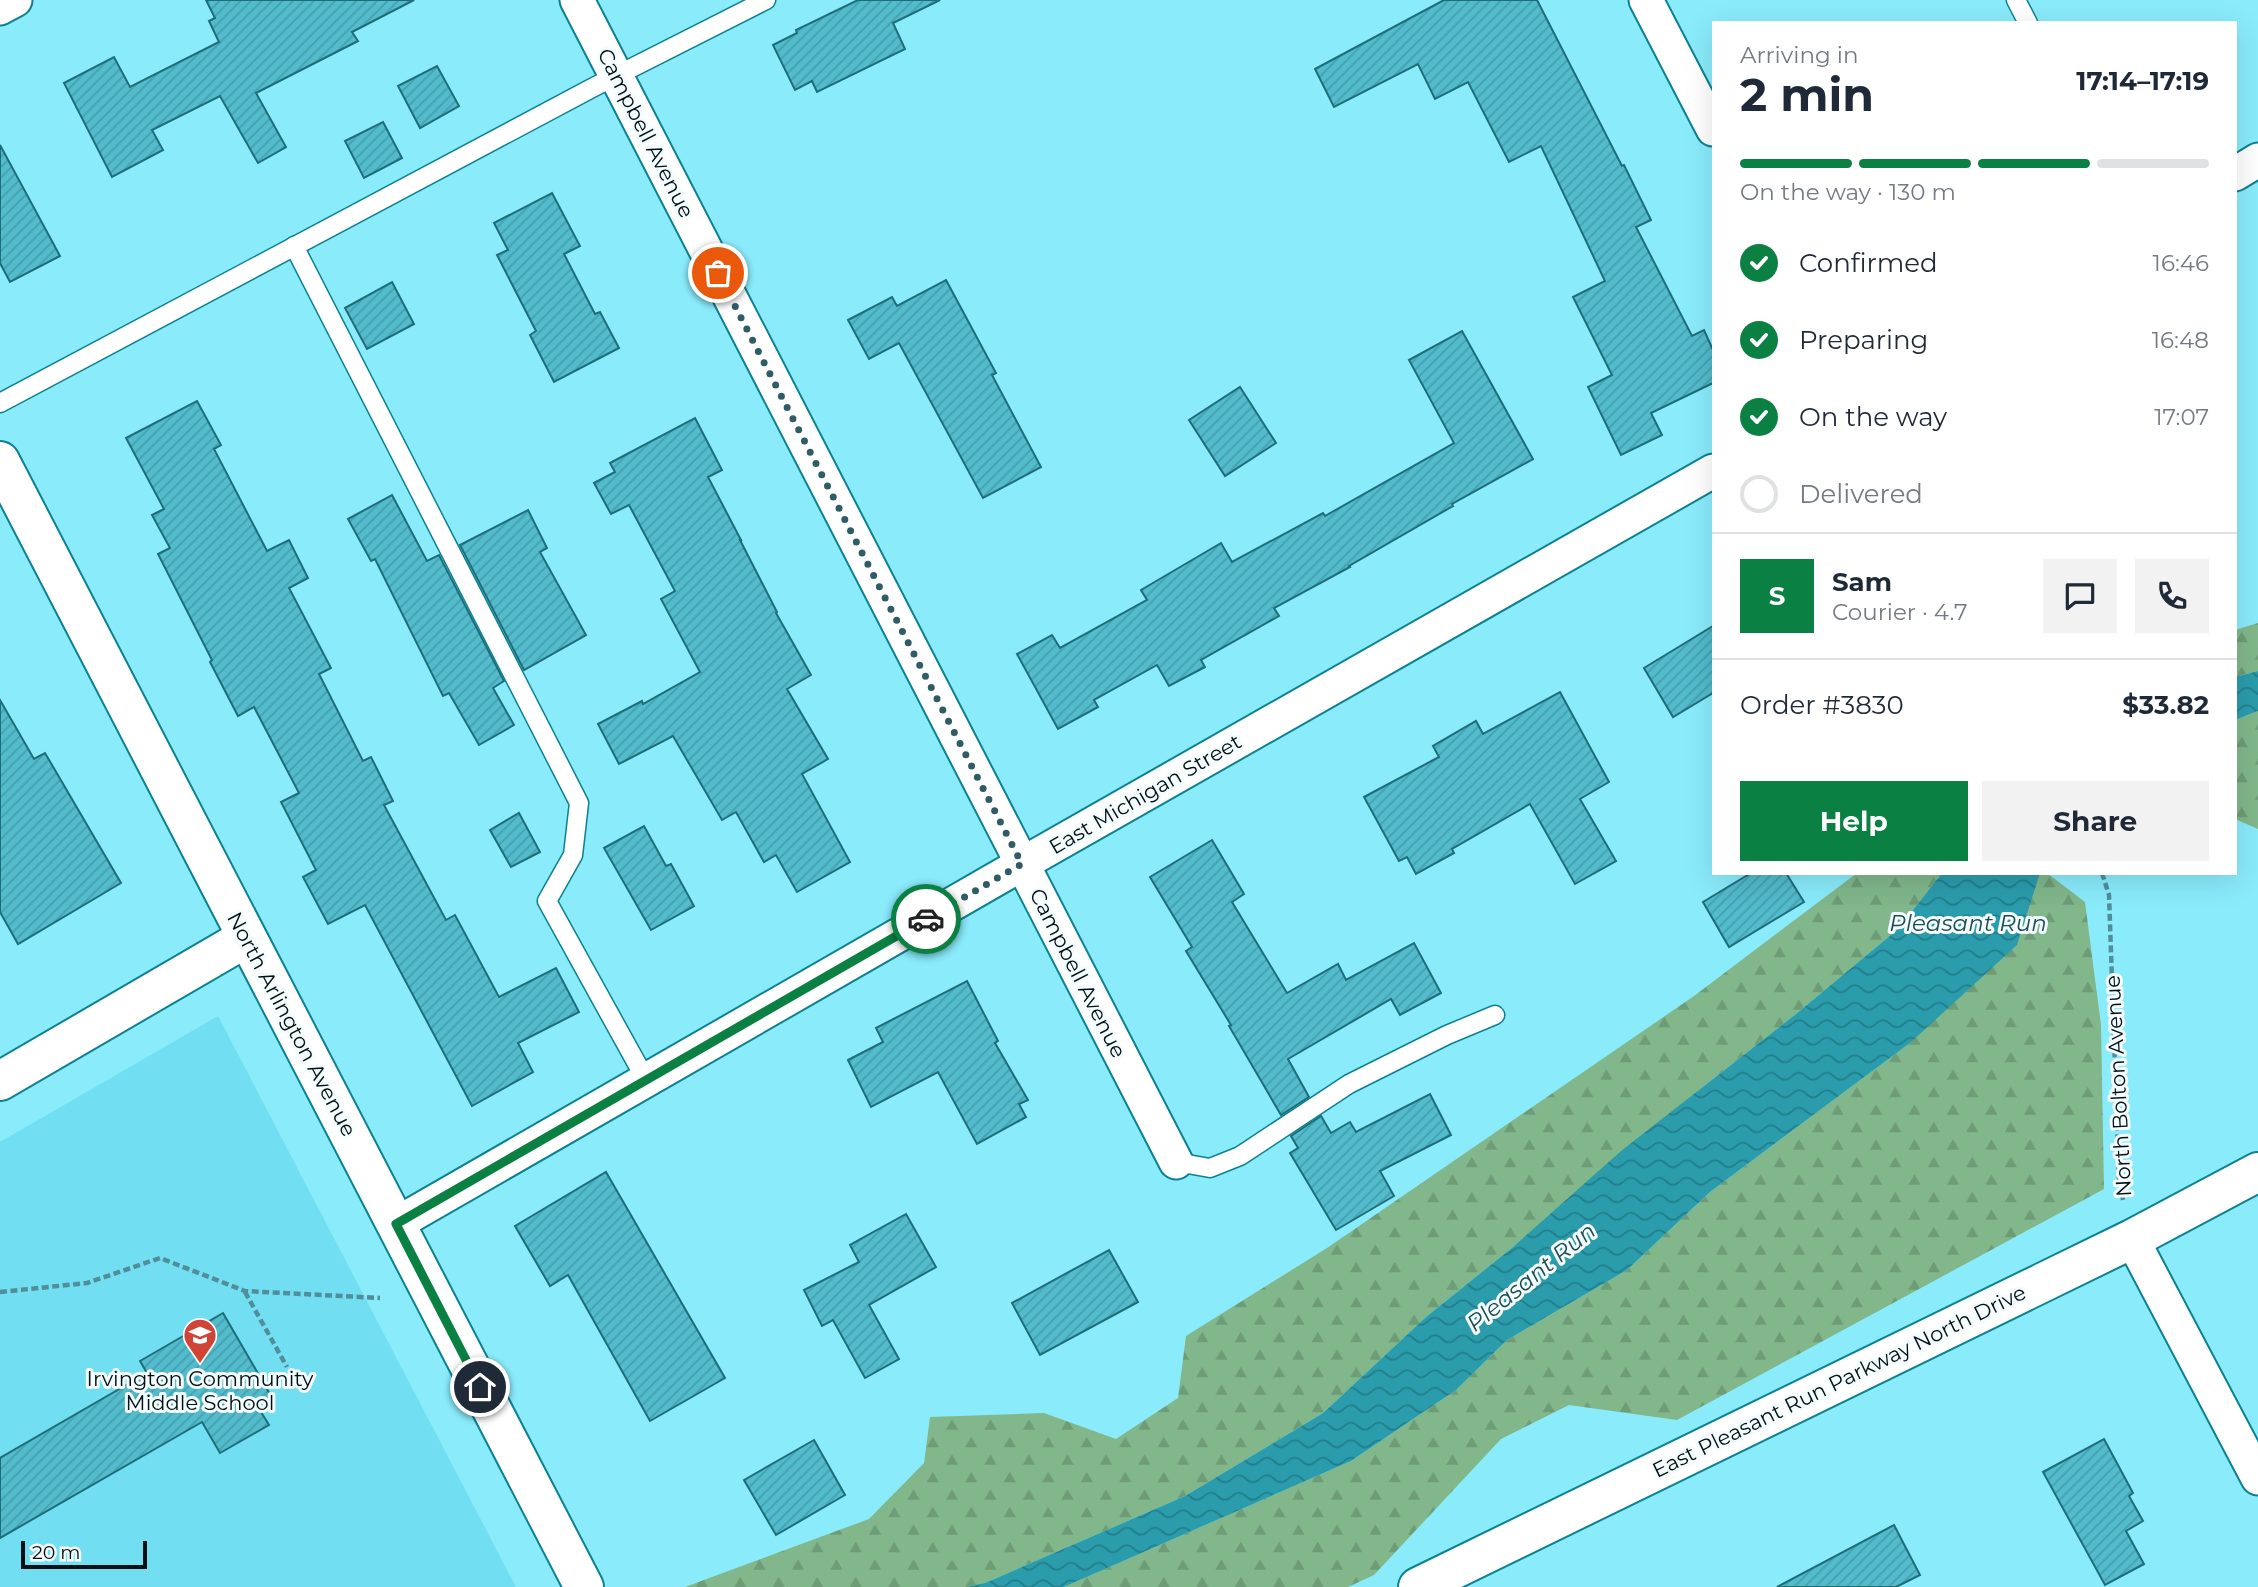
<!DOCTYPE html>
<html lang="en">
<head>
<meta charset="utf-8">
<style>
  body { margin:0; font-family:Montserrat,sans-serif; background:#f2f2f3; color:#1f2937; height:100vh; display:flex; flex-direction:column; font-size:26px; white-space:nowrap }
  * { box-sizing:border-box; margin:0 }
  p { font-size:23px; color:#747a83 }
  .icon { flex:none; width:38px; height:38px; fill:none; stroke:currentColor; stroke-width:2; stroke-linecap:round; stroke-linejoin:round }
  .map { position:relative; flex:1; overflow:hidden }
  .sheet { position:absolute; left:1712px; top:21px; width:525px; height:854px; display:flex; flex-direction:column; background:#fff; border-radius:0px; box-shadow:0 7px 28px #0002 }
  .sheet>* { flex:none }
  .scale { position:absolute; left:21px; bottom:18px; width:126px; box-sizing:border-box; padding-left:7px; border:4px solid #001014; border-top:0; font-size:19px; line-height:24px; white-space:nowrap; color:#001014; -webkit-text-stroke:5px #f4fcfe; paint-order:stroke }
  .pin { position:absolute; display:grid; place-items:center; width:60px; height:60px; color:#fff; margin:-30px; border:4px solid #fff; border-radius:50%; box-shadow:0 2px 7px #0007 }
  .courier { position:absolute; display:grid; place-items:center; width:70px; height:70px; margin:-35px; border:5px solid #0b8043; border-radius:50%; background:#fff; color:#222; box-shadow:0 2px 9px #0007 }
  .head em { font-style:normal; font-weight:700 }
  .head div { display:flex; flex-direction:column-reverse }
  .head { display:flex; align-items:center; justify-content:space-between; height:119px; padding:0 28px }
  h1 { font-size:46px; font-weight:700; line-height:52px }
  .bar { display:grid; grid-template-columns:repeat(4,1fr); gap:10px 7px; align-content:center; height:84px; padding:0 28px }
  .bar i { height:9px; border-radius:5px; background:#e0e1e3 }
  .bar .active { background:#0b8043 }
  .bar p { grid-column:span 4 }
  .line { display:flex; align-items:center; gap:18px; padding:0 28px; border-top:2px solid #e0e1e3 }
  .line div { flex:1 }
  .round { display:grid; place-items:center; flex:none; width:74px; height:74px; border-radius:0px; background:#f2f2f3 }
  ol { padding:0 28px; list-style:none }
  li { display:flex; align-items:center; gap:21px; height:77px }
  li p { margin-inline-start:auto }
  li .icon { padding:7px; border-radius:50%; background:#0b8043; color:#fff; stroke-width:4 }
  li:last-child { color:#747a83 }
  li i { width:38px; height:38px; border:4px solid #e0e1e3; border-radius:50% }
  .cta { display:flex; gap:14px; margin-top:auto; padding:14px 28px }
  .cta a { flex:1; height:80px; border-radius:0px; background:#0b8043; color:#fff; font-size:28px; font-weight:700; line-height:80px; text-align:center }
  .cta a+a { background:#f2f2f3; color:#1f2937 }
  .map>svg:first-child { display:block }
  .built { fill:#71dff1 }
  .forest { fill:url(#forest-firs) }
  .water { fill:url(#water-waves) }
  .building { fill:url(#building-hatch); stroke:#1f6d79; stroke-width:2 }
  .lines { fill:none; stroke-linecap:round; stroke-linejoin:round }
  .lane-casing { stroke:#0c8291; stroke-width:21 }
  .street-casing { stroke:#0c8291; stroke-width:37 }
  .secondary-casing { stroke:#0c8291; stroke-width:42 }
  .path { stroke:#508f9a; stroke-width:4.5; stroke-dasharray:7 3.5; stroke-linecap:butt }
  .lane { stroke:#fff; stroke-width:18 }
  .street { stroke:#fff; stroke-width:33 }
  .secondary { stroke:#fff; stroke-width:38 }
  .done { stroke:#305d65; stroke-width:7; stroke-dasharray:0 12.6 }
  .route { stroke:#0b8043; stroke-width:9 }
  .labels { text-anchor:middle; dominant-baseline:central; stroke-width:6; stroke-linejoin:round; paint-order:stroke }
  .street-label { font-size:21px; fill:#001014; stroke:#f4fcfe }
  .poi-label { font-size:21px; fill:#001014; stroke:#f4fcfe }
  .water-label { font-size:23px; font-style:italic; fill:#1d4c54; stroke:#f4fcfe }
</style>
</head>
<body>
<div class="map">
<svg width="2258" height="1587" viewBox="0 0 2258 1587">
  <defs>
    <pattern id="forest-firs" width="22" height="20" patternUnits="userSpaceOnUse" patternTransform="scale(1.75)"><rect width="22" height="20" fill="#81b78b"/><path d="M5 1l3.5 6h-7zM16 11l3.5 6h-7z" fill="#6e9c77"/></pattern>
    <pattern id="water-waves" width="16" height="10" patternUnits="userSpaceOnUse" patternTransform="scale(1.75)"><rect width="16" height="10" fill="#2b9cac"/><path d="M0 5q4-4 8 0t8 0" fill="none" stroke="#227e8b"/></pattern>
    <pattern id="building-hatch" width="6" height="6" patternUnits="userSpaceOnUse" patternTransform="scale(1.75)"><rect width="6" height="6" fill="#52bbcc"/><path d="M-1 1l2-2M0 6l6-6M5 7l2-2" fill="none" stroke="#46a0ae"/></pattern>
  </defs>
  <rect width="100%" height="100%" fill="#8aebfb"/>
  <path class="built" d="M218 1016 516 1587H0V1142Z"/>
  <g class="forest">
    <path d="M2258 623V671L2235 677V630Z"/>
    <path d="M2258 711V829L2235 819V720Z"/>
    <path d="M1857 873H1942L1898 929 1796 1014 1699 1090 1513 1247 1426 1317 1323 1413 1185 1496 985 1583 967 1587H685L869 1519 924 1463 930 1417 1044 1413 1116 1439 1178 1398 1186 1336 1327 1248 1694 996Z"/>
    <path d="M2040 873H2047L2085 902 2101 1025 2104 1189 1677 1420 1569 1405 1501 1439 1374 1575 1348 1587H1064L1351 1461 1456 1390 1507 1340 1627 1270 1710 1192 1910 1043 2035 887Z"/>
  </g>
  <g class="water">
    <path d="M2258 671V711L2235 720V677Z"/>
    <path d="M1942 873H2040L2017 945 1910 1043 1710 1192 1627 1270 1507 1340 1456 1390 1351 1461 1064 1587H967L985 1583 1185 1496 1323 1413 1426 1317 1513 1247 1621 1151 1796 1014 1898 929Z"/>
  </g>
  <g class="building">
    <path d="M206 0H414L352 32 358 41 256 93 286 147 258 163 220 96 152 130 163 150 112 177 64 83 114 57 130 87 219 42 209 21 215 18Z"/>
    <path d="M858 0H940L893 23 905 49 817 92 812 81 795 90 773 45 797 33 796 30Z"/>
    <path d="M1444 0H1537L1622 166 1624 165 1651 220 1636 227 1692 336 1704 330 1713 350V383L1651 413 1662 435 1621 455 1588 387 1612 375 1573 297 1605 281 1541 146 1509 162 1468 82 1435 99 1418 64 1334 107 1315 69Z"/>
    <path d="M437 66 459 106 420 128 398 86Z"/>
    <path d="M383 122 402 158 364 178 345 141Z"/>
    <path d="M0 145 60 256 10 282 0 263Z"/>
    <path d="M552 193 580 246 564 254 595 314 600 312 619 348 554 382 530 335 536 331 497 255 508 250 494 223Z"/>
    <path d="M946 280 996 373 992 375 1041 467 983 498 899 343 869 359 848 320 892 297 897 306Z"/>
    <path d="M392 282 414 324 367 349 345 308Z"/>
    <path d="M1462 331 1533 459 1452 504 1453 506 1349 566 1350 567 1274 608 1279 616 1201 660 1205 667 1169 686 1157 665 1094 700 1098 707 1058 729 1017 654 1052 635 1060 648 1147 600 1141 590 1221 543 1232 562 1323 513 1325 516 1454 443 1409 360Z"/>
    <path d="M1240 387 1276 443 1225 476 1189 420Z"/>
    <path d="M197 401 221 445 214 449 267 551 289 540 308 578 289 588 331 668 319 674 363 761 371 757 393 801 384 805 446 920 455 915 499 997 556 968 579 1012 518 1043 533 1072 472 1106 365 905 328 924 303 877 316 870 281 802 299 793 254 707 238 716 210 662 212 660 158 554 170 548 152 515 164 509 126 438Z"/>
    <path d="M695 418 722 470 708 477 741 540H740L777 612 776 613 811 675 787 689 828 759 802 774 850 862 797 892 776 855 764 862 736 812 722 820 673 736 619 764 598 724 642 701 643 704 700 672 661 599 675 591 629 505 611 514 594 483 615 472 610 463Z"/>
    <path d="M392 495 427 561 439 555 504 681 493 688 514 725 479 745 449 693 443 696 375 559 371 561 348 519Z"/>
    <path d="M528 510 547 548 540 552 586 635 524 670 460 545Z"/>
    <path d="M1713 626V693L1673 717 1644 668Z"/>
    <path d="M1560 692 1609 782 1580 799 1616 861 1575 884 1530 804 1452 849 1454 853 1416 874 1407 857 1399 861 1364 797 1439 757 1433 746 1476 721 1483 734Z"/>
    <path d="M0 700 34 759 45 753 121 883 18 944 0 912Z"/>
    <path d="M519 813 540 852 511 867 490 830Z"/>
    <path d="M644 826 666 866 671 864 694 906 651 930 604 848Z"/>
    <path d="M1212 840 1244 894 1232 902 1287 993 1338 964 1346 980 1414 943 1441 993 1400 1015 1391 999 1288 1059 1309 1097 1281 1115 1229 1026 1231 1025 1186 951 1192 947 1150 877Z"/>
    <path d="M1751 873H1786L1804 902 1729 947 1703 902Z"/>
    <path d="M967 981 998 1041 995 1043 1028 1100 1019 1104 1026 1117 977 1144 938 1072 871 1107 848 1060 883 1042 876 1028Z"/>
    <path d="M1430 1094 1451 1135 1380 1171 1394 1196 1336 1230 1290 1153 1298 1148 1291 1136 1321 1116 1331 1133 1350 1122 1356 1132Z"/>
    <path d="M606 1172 725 1378 650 1421 568 1275 550 1286 515 1226Z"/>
    <path d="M906 1214 936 1267 869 1305 899 1359 865 1378 833 1320 822 1326 804 1290 859 1262 850 1245Z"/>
    <path d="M1109 1250 1138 1302 1040 1355 1012 1303Z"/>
    <path d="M223 1313 271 1396 256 1404 269 1425 220 1453 202 1422 0 1538V1458L147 1373 140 1361Z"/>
    <path d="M2104 1439 2133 1493 2129 1496 2143 1521 2126 1531 2144 1564 2105 1585 2043 1472Z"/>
    <path d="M814 1440 845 1495 776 1535 744 1480Z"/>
    <path d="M1894 1525 1920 1575 1896 1587H1777Z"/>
  </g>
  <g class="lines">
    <defs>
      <g id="lane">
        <path d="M2016 0 2028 23"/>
        <path d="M294 246 579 803 573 855 547 901 646 1080"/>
        <path d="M0 403 592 88 766 0"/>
        <path d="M1176 1162 1210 1168 1240 1156 1349 1084 1447 1035 1495 1015"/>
      </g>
      <g id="street">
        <path d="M577 0 1176 1162"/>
        <path d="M1646 0 1713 129"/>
        <path d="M0 8 15 0"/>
        <path d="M2235 174 2258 160"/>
        <path d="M396 1224 1022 864 1713 471"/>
        <path d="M2132 1239 2258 1478"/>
      </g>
      <g id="secondary">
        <path d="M0 461 584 1587"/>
        <path d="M0 1081 246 938"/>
        <path d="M1418 1587 2132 1239 2258 1172"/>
      </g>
    </defs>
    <use href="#lane" class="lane-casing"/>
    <use href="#street" class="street-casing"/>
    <use href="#secondary" class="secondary-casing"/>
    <g class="path">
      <path d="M2102 873 2109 895 2119 1180 2123 1200"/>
      <path d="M0 1292 87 1283 160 1258 245 1291 380 1298"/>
      <path d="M245 1292 287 1367"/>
    </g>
    <use href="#lane" class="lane"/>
    <use href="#street" class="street"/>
    <use href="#secondary" class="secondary"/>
  </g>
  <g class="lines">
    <path class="done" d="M718 273 1022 864 926 919"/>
    <path class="route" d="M480 1387 396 1224 926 919"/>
  </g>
  <defs>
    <symbol id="school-pin" viewBox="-11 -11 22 30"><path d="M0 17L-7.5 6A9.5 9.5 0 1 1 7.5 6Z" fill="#d04335" stroke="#f4fcfe"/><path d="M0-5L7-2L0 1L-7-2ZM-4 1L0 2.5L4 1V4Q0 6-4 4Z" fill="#fff"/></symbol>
  </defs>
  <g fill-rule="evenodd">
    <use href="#school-pin" x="181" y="1316" width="38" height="52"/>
  </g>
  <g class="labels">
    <g class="street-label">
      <text transform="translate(646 133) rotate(63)">Campbell Avenue</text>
      <text transform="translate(1145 794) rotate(-30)">East Michigan Street</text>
      <text transform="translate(1078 973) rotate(63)">Campbell Avenue</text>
      <text transform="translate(292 1024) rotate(62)">North Arlington Avenue</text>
      <text transform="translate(2118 1086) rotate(-93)">North Bolton Avenue</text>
      <text transform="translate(1839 1381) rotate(-26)">East Pleasant Run Parkway North Drive</text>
    </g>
    <g class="poi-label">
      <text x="200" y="1378">Irvington Community<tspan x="200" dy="24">Middle School</tspan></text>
    </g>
    <g class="water-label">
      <text x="1968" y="923">Pleasant Run</text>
      <text transform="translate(1531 1277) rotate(-39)">Pleasant Run</text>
    </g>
  </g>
</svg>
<div class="scale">20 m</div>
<div class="pin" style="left:718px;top:273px;background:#ea580c"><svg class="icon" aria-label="bag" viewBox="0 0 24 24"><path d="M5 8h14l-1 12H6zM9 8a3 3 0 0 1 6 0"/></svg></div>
<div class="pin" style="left:480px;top:1387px;background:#1f2937"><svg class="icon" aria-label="home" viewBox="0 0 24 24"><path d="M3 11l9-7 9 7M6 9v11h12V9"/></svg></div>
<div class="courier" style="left:926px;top:919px"><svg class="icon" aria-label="car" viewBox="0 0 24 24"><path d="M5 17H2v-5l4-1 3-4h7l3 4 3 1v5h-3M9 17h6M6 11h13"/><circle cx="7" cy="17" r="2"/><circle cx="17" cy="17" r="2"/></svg></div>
<section class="sheet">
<div class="head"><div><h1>2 min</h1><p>Arriving in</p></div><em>17:14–17:19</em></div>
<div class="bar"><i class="active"></i><i class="active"></i><i class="active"></i><i></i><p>On the way · 130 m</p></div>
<ol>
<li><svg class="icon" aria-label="check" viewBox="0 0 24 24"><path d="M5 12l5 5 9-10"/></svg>Confirmed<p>16:46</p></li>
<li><svg class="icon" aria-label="check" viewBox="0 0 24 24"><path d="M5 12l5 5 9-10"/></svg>Preparing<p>16:48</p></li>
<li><svg class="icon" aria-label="check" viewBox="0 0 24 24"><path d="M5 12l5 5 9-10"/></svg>On the way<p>17:07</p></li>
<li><i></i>Delivered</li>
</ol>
<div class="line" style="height:126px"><b class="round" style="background:#0b8043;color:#fff">S</b><div><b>Sam</b><p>Courier · 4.7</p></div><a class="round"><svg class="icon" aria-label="chat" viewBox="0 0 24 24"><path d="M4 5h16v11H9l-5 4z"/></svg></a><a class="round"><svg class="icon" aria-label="phone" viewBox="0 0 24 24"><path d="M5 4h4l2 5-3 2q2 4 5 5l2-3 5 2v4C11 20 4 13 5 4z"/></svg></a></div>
<div class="line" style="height:91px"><div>Order #3830</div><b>$33.82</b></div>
<div class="cta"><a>Help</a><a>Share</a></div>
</section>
</div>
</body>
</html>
